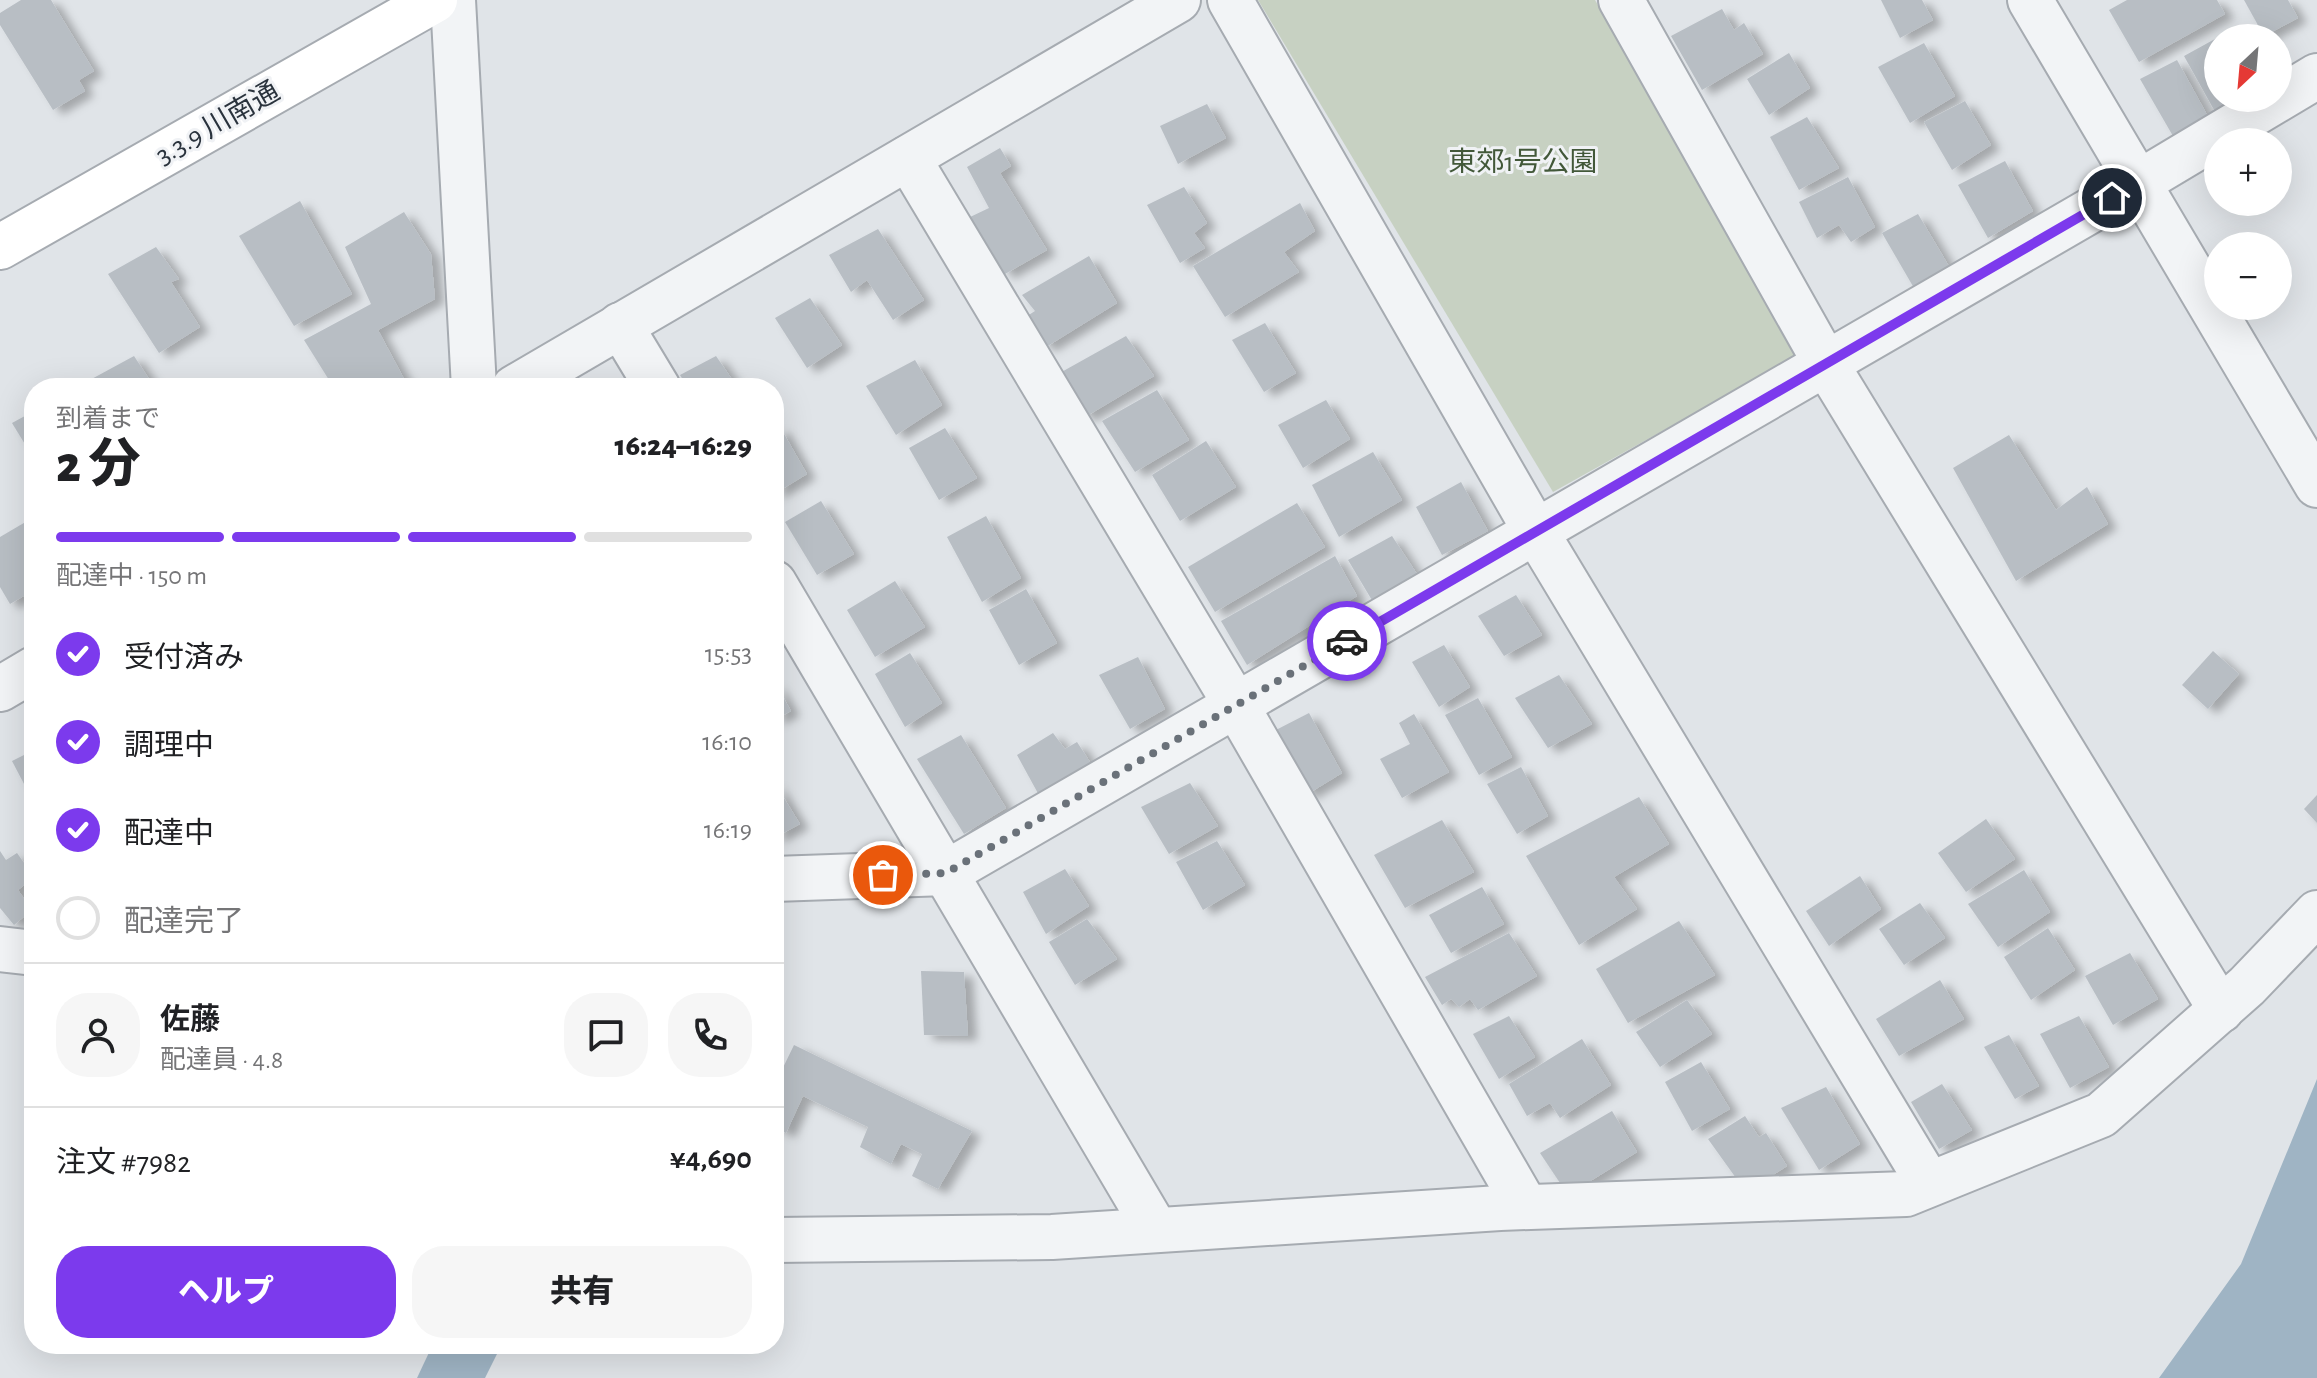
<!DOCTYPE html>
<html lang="ja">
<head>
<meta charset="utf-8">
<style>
  body { margin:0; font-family:"Alegreya Sans","Noto Sans JP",sans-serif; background:#f6f6f6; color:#202124; height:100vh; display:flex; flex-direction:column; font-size:30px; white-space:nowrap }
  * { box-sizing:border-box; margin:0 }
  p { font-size:26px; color:#757577 }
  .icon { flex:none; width:44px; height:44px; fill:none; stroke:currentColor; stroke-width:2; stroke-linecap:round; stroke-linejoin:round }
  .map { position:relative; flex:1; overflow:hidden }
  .sheet { position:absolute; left:24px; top:378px; width:760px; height:976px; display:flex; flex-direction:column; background:#fff; border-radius:32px; box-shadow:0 8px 32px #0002 }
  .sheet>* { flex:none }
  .needle { width:52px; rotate:206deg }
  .controls { position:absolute; left:2204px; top:24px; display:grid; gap:16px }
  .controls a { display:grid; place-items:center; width:88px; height:88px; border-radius:50%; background:#fff; box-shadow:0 8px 32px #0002; font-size:40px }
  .pin { position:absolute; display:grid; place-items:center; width:68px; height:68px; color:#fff; margin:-34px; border:4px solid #fff; border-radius:50%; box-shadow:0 2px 8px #0007 }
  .courier { position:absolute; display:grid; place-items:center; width:80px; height:80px; margin:-40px; border:6px solid #7c3aed; border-radius:50%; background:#fff; color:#222; box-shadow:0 2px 10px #0007 }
  .overview em { font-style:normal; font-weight:800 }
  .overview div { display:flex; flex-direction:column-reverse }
  .overview { display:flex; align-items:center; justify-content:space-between; height:136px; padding:0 32px }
  h1 { font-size:52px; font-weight:800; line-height:60px }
  .bar { display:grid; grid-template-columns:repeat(4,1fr); gap:12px 8px; align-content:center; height:96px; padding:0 32px }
  .bar i { height:10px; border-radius:6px; background:#e0e0e0 }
  .bar .current { background:#7c3aed }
  .bar p { grid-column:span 4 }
  .line { display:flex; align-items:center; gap:20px; padding:0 32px; border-top:2px solid #e0e0e0 }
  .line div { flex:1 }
  .round { display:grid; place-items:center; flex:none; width:84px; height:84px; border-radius:32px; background:#f6f6f6 }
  ol { padding:0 32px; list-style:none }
  li { display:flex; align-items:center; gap:24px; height:88px }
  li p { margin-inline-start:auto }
  li .icon { padding:8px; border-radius:50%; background:#7c3aed; color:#fff; stroke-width:4 }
  li:last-child { color:#757577 }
  li i { width:44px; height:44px; border:4px solid #e0e0e0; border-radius:50% }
  .action { display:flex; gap:16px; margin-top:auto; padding:16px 32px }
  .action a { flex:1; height:92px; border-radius:32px; background:#7c3aed; color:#fff; font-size:32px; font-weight:800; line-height:92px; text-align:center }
  .action a+a { background:#f6f6f6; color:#202124 }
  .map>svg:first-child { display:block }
  .green { fill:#c7d1c2 }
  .water { fill:#9fb4c4 }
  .building { fill:#b8bec4; filter:url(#shadow) }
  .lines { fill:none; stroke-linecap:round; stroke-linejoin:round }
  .street-casing { stroke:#a6abb1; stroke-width:48 }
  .secondary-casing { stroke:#a6abb1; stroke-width:48 }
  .street { stroke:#f2f4f6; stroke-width:44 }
  .secondary { stroke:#fff; stroke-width:44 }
  .done { stroke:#6a7179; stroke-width:8; stroke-dasharray:0 14.4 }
  .route { stroke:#7c3aed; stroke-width:10 }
  .labels { text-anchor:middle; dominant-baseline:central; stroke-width:6; stroke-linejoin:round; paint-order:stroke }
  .street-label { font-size:28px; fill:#2a333d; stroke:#f0f2f5 }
  .park-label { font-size:28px; fill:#425839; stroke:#f0f2f5 }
</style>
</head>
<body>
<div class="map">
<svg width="2317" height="1378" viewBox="0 0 2317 1378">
  <defs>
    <filter id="shadow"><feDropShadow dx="9" dy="5" stdDeviation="4" flood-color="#0004"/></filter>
  </defs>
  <rect width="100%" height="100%" fill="#e0e4e8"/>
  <path class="green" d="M1258 0H1595L1802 353 1553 492Z"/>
  <g class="water">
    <path d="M2317 1079V1378H2159L2241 1264Z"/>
    <path d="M433 1344H502L485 1378H417Z"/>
  </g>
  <g class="building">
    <path d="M21 0H51L94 71 79 80 85 91 53 110 0 25V13Z"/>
    <path d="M1881 0H1922L1933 20 1900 38Z"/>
    <path d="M2127 0H2217L2225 14 2139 62 2109 10Z"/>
    <path d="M2244 0H2288L2298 18 2264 36Z"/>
    <path d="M1722 9 1734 30 1744 23 1763 54 1702 90 1671 36Z"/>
    <path d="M2224 34 2226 38H2218V98H2251L2218 117 2184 56Z"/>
    <path d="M1924 43 1955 96 1910 123 1878 67Z"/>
    <path d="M1789 53 1810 88 1769 115 1747 79Z"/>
    <path d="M2177 60 2211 122 2177 143 2140 79Z"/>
    <path d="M1965 101 1991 145 1952 170 1924 122Z"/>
    <path d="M1207 104 1226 138 1178 164 1160 126Z"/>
    <path d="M1807 117 1839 168 1799 190 1770 137Z"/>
    <path d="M1000 148 1011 166 1000 173 1047 250 1005 274 968 218 989 208 967 167Z"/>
    <path d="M2005 161 2033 211 1988 238 1958 185Z"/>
    <path d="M1848 177 1875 227 1851 242 1839 225 1817 238 1799 202Z"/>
    <path d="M1184 187 1207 223 1194 233 1205 248 1180 263 1147 205Z"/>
    <path d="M300 201 352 294 294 326 239 236Z"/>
    <path d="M1300 203 1315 231 1284 252 1299 272 1225 317 1193 266Z"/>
    <path d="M404 212 431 254 435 299 378 330 409 388H334L304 340 371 304 345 247Z"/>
    <path d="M1918 214 1950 268 1914 288 1882 233Z"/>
    <path d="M878 229 924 300 893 320 867 280 851 292 829 255Z"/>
    <path d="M156 247 179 279 171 282 200 327 159 353 108 274Z"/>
    <path d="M1089 256 1117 303 1046 347 1024 318 1035 311 1022 295Z"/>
    <path d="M810 298 842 345 807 368 775 318Z"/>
    <path d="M1265 323 1296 373 1264 392 1232 340Z"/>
    <path d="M1126 336 1154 376 1085 417 1058 374Z"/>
    <path d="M134 356 155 388H75Z"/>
    <path d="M716 356 738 388H688L680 375Z"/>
    <path d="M915 360 942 405 896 435 866 386Z"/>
    <path d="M1157 390 1189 440 1135 472 1102 421Z"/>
    <path d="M1326 400 1350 439 1303 468 1278 425Z"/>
    <path d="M34 411V459L12 423Z"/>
    <path d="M780 427 807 474 774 494V431Z"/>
    <path d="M945 428 977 478 939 500 909 448Z"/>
    <path d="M2009 435 2056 510 2087 487 2108 524 2016 581 1953 468Z"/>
    <path d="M1206 441 1236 487 1180 521 1152 475Z"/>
    <path d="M1373 452 1402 500 1339 537 1312 485Z"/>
    <path d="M1461 482 1488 531 1442 555 1416 507Z"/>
    <path d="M821 501 854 554 817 575 785 522Z"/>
    <path d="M1297 503 1325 547 1215 612 1188 567Z"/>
    <path d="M986 516 1021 578 982 602 947 537Z"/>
    <path d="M34 517V590L10 604 0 587V537Z"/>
    <path d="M1392 536 1421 580 1376 607 1348 560Z"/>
    <path d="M1335 556 1357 596 1247 665 1221 621Z"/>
    <path d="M895 581 925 627 875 657 847 610Z"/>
    <path d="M1026 589 1057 643 1019 665 989 610Z"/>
    <path d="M1516 595 1542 635 1504 656 1478 616Z"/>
    <path d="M1444 645 1470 687 1439 707 1412 662Z"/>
    <path d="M2213 651 2239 674 2208 709 2182 685Z"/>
    <path d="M910 653 942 703 905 727 875 674Z"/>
    <path d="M1138 657 1165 709 1130 729 1099 675Z"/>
    <path d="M1559 675 1592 724 1548 748 1515 698Z"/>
    <path d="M774 681 791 711 774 720Z"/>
    <path d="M1478 698 1512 757 1479 775 1445 715Z"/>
    <path d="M1309 713 1342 773 1306 795 1272 732Z"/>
    <path d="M1414 714 1449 772 1402 798 1380 759 1410 744 1399 723Z"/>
    <path d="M1053 733 1065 749 1077 742 1092 765 1040 797 1017 755Z"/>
    <path d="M961 735 1006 808 964 834 917 759Z"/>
    <path d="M34 750V803L12 761Z"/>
    <path d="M1521 767 1548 816 1517 834 1487 784Z"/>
    <path d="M774 782 800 824 774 838Z"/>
    <path d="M1190 783 1218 826 1169 854 1141 807Z"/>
    <path d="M2317 795V823L2304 809Z"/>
    <path d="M1639 797 1669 844 1614 877 1637 909 1579 945 1526 856Z"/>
    <path d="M1986 819 2015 859 1966 892 1938 853Z"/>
    <path d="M1442 820 1474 872 1405 908 1374 855Z"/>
    <path d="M1217 841 1245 885 1203 910 1176 862Z"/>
    <path d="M0 851 6 860 17 853 34 877 18 890 32 910 14 925 0 908Z"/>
    <path d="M1065 869 1089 906 1046 934 1023 892Z"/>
    <path d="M2024 870 2050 912 1998 947 1968 904Z"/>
    <path d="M1860 876 1881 909 1829 946 1806 911Z"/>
    <path d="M1482 887 1504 924 1451 953 1429 915Z"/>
    <path d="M1920 903 1945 938 1904 965 1879 929Z"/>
    <path d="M1087 919 1117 959 1075 985 1049 942Z"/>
    <path d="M1679 921 1715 975 1628 1023 1596 969Z"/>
    <path d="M2048 928 2075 970 2031 1000 2004 957Z"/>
    <path d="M1509 933 1537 976 1478 1010 1470 999 1459 1007 1451 999 1442 1005 1425 977Z"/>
    <path d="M2130 953 2158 999 2113 1025 2085 976Z"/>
    <path d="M921 971 964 972 968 1036 924 1035Z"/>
    <path d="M1940 980 1964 1019 1899 1056 1876 1019Z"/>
    <path d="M1687 1000 1712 1034 1660 1067 1636 1032Z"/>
    <path d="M1509 1016 1535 1057 1499 1079 1473 1034Z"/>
    <path d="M2079 1016 2109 1067 2070 1088 2040 1034Z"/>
    <path d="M2009 1035 2039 1086 2015 1099 1984 1047Z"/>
    <path d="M1582 1039 1611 1085 1560 1118 1550 1103 1527 1116 1509 1084Z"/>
    <path d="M794 1045 972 1131 938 1189 912 1176 922 1154 901 1144 891 1164 860 1147 868 1127 803 1096 786 1133 774 1126V1078L777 1080Z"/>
    <path d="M1701 1062 1730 1109 1692 1131 1665 1082Z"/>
    <path d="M1942 1084 1972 1130 1939 1149 1911 1102Z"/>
    <path d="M1826 1087 1860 1144 1819 1170 1781 1108Z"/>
    <path d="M1612 1111 1637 1152 1568 1195 1540 1153Z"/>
    <path d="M1745 1116 1759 1137 1766 1133 1787 1166 1746 1192 1708 1139Z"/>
  </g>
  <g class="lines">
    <defs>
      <g id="street">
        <path d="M453 0 474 388"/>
        <path d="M1230 0 1536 532 1929 1184"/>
        <path d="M1621 0 1826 364 2221 1010"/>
        <path d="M2030 0 2317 485"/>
        <path d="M908 158 1236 705 1526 1207"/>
        <path d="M620 325 658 388"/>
        <path d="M514 388 1178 0"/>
        <path d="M774 583 1156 1230"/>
        <path d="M0 689 34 669"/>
        <path d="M774 879 946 873 2138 183 2317 76"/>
        <path d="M0 949 34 953"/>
        <path d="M774 1240 1052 1237 1500 1208 1906 1194 2101 1115 2247 986 2317 913"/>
      </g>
      <path id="secondary" d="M0 247 435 0"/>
    </defs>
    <use href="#street" class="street-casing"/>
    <use href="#secondary" class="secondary-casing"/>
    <use href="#street" class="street"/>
    <use href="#secondary" class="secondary"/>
  </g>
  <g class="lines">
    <path class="done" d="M883 875 946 873 1347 641"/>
    <path class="route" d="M1347 641 2112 198"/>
  </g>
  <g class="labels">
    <g class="street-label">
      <text transform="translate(218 124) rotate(-30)">3.3.9 川南通</text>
    </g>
    <g class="park-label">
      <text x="1523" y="163">東郊1号公園</text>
    </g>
  </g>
</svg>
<div class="controls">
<a><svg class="needle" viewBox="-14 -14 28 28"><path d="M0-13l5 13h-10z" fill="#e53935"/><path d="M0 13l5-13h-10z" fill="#757577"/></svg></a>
<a>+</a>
<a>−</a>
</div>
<div class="pin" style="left:883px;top:875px;background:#ea580c"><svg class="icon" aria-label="bag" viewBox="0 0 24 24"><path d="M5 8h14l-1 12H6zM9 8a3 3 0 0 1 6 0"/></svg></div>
<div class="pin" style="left:2112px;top:198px;background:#1f2937"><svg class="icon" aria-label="home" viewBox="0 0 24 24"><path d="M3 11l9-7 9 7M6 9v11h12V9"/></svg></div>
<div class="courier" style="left:1347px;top:641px"><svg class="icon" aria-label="car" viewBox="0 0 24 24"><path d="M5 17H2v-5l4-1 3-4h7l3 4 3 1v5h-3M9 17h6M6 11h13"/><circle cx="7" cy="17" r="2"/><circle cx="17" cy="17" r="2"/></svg></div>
<section class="sheet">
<div class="overview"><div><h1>2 分</h1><p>到着まで</p></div><em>16:24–16:29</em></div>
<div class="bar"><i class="current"></i><i class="current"></i><i class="current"></i><i></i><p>配達中 · 150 m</p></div>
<ol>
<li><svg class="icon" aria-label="check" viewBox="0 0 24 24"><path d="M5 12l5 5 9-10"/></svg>受付済み<p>15:53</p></li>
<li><svg class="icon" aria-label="check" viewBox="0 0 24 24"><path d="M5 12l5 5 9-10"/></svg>調理中<p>16:10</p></li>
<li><svg class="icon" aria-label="check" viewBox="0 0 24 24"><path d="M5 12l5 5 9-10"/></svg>配達中<p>16:19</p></li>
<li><i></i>配達完了</li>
</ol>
<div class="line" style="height:144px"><a class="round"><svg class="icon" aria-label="person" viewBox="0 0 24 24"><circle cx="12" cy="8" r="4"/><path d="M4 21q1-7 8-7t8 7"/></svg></a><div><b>佐藤</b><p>配達員 · 4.8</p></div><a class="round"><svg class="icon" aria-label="chat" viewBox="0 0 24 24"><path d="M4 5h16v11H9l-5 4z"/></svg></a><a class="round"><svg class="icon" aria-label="phone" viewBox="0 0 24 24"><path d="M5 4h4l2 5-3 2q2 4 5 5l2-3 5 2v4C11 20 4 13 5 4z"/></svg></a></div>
<div class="line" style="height:104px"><div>注文 #7982</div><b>¥4,690</b></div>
<div class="action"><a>ヘルプ</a><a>共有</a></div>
</section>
</div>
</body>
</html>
